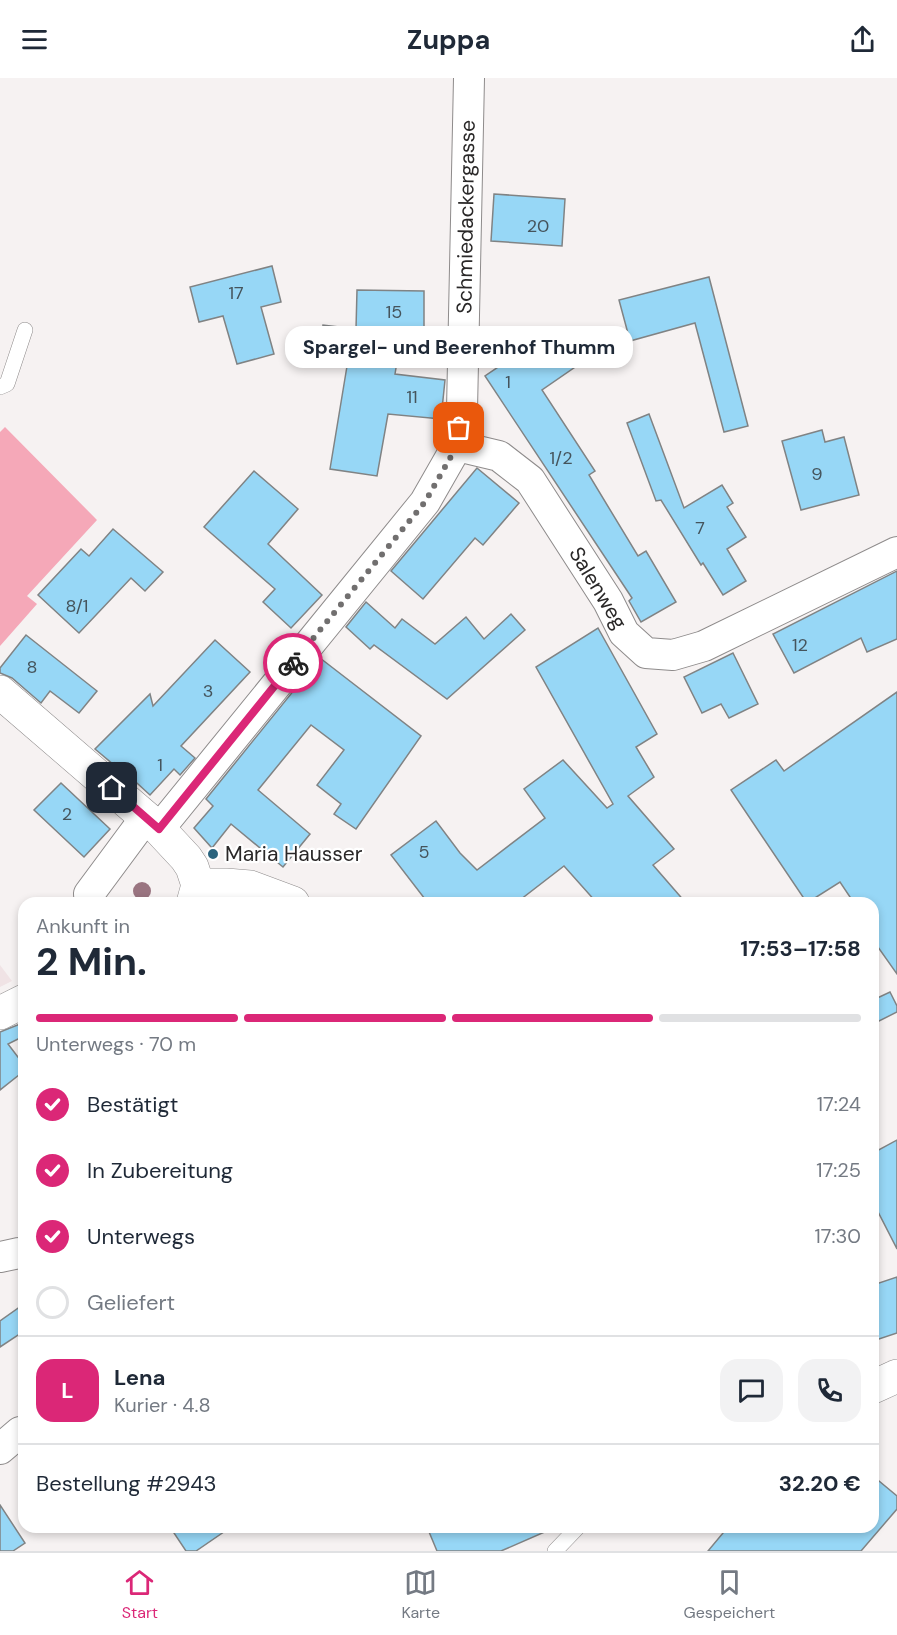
<!DOCTYPE html>
<html lang="de">
<head>
<meta charset="utf-8">
<style>
  body { margin:0; font-family:"DM Sans",sans-serif; background:#f2f2f3; color:#1f2937; height:100vh; display:flex; flex-direction:column; font-size:22px; white-space:nowrap }
  * { box-sizing:border-box; margin:0 }
  p { font-size:20px; color:#747a83 }
  .icon { flex:none; width:33px; height:33px; fill:none; stroke:currentColor; stroke-width:2; stroke-linecap:round; stroke-linejoin:round }
  .map { position:relative; flex:1; overflow:hidden }
  .panel { position:absolute; left:18px; top:819px; width:861px; height:636px; display:flex; flex-direction:column; background:#fff; border-radius:18px; box-shadow:0 3px 9px #0003 }
  .panel>* { flex:none }
  .pin { position:absolute; display:grid; place-items:center; width:51px; height:51px; color:#fff; margin:-26px; border-radius:12px; box-shadow:0 3px 9px #0006 }
  .courier { position:absolute; display:grid; place-items:center; width:60px; height:60px; margin:-30px; border:4px solid #db2777; border-radius:50%; background:#fff; color:#222; box-shadow:0 2px 8px #0007 }
  .bubble { position:absolute; height:42px; border-radius:18px; background:#fff; box-shadow:0 3px 9px #0003; font-size:20px; font-weight:700; line-height:42px; text-align:center }
  .head em { font-style:normal; font-weight:700 }
  .head div { display:flex; flex-direction:column-reverse }
  .head { display:flex; align-items:center; justify-content:space-between; height:102px; padding:0 18px }
  h1 { font-size:39px; font-weight:700; line-height:45px }
  .bar { display:grid; grid-template-columns:repeat(4,1fr); gap:9px 6px; align-content:center; height:72px; padding:0 18px }
  .bar i { height:8px; border-radius:4px; background:#e0e1e3 }
  .bar .selected { background:#db2777 }
  .bar p { grid-column:span 4 }
  .line { display:flex; align-items:center; gap:15px; padding:0 18px; border-top:2px solid #e0e1e3 }
  .line div { flex:1 }
  .round { display:grid; place-items:center; flex:none; width:63px; height:63px; border-radius:18px; background:#f2f2f3 }
  ol { padding:0 18px; list-style:none }
  li { display:flex; align-items:center; gap:18px; height:66px }
  li p { margin-inline-start:auto }
  li .icon { padding:6px; border-radius:50%; background:#db2777; color:#fff; stroke-width:4 }
  li:last-child { color:#747a83 }
  li i { width:33px; height:33px; border:3px solid #e0e1e3; border-radius:50% }
  header { display:flex; justify-content:space-between; align-items:center; height:78px; padding:0 18px; background:#fff; font-size:27px; font-weight:700 }
  .tab-bar { display:flex; justify-content:space-around; align-items:center; height:84px; border-top:2px solid #e0e1e3; background:#fff; font-size:16px; color:#747a83 }
  .tab-bar a { display:grid; justify-items:center; gap:3px }
  .tab-bar .selected { color:#db2777 }
  .map>svg:first-child { display:block }
  .built { fill:#f0e3e5 }
  .green { fill:#f5a8b8 }
  .building { fill:#97d7f6; stroke:#808384; stroke-width:1.5 }
  .lines { fill:none; stroke-linecap:round; stroke-linejoin:round }
  .lane-casing { stroke:#8e8b8b; stroke-width:16 }
  .street-casing { stroke:#8e8b8b; stroke-width:32 }
  .secondary-casing { stroke:#8e8b8b; stroke-width:34 }
  .lane { stroke:#fff; stroke-width:15 }
  .street { stroke:#fff; stroke-width:30 }
  .secondary { stroke:#fff; stroke-width:33 }
  .tree { fill:#9a7581 }
  .done { stroke:#716f6f; stroke-width:6; stroke-dasharray:0 10.8 }
  .route { stroke:#db2777; stroke-width:8 }
  .poi-dot { fill:#2b647e; stroke:#fff; stroke-width:2 }
  .labels { text-anchor:middle; dominant-baseline:central; stroke-width:4.5; stroke-linejoin:round; paint-order:stroke }
  .number-label { font-size:18px; fill:#45545c }
  .street-label { font-size:21px; fill:#2a2828; stroke:#fff }
  .poi-label { font-size:21px; fill:#2a2828; stroke:#fff; text-anchor:start }
</style>
</head>
<body>
<header><svg class="icon" aria-label="menu" viewBox="0 0 24 24"><path d="M4 6h16M4 12h16M4 18h16"/></svg>Zuppa<svg class="icon" aria-label="share" viewBox="0 0 24 24"><path d="M12 15V3M7 8l5-5 5 5M5 13v7h14v-7"/></svg></header>
<div class="map">
<svg width="897" height="1473" viewBox="0 0 897 1473">
  <rect width="100%" height="100%" fill="#f6f2f2"/>
  <path class="built" d="M0 887 12 903 0 909Z"/>
  <path class="green" d="M5 349 97 442 27 518 37 526 0 568V354Z"/>
  <g class="building">
    <path d="M494 116 565 121 562 168 491 163Z"/>
    <path d="M272 188 281 224 261 229 274 276 237 286 223 238 199 244 190 209Z"/>
    <path d="M709 199 748 348 724 354 695 245 630 263 619 222Z"/>
    <path d="M357 212 424 213V255L402 254 395 296 445 302 441 341 388 336 377 398 330 391 350 270 321 267 323 247 356 251Z"/>
    <path d="M554 251 578 287 542 312 595 393 589 397 638 478 646 473 676 524 641 544 629 523 632 520 485 298Z"/>
    <path d="M649 336 684 430 722 407 733 425 727 429 746 459 727 471 746 503 723 517 703 485 701 487 661 422 656 423 627 345Z"/>
    <path d="M822 352 825 364 844 359 859 417 801 432 782 363Z"/>
    <path d="M477 390 519 425 483 467 475 460 423 521 391 493Z"/>
    <path d="M254 393 298 431 268 466 322 517 291 550 263 524 275 511 204 449Z"/>
    <path d="M113 451 163 494 145 513 131 500 79 555 38 517 81 471 89 478Z"/>
    <path d="M897 493V561L867 574 861 560 794 595 773 556Z"/>
    <path d="M366 524 395 550 402 541 435 566 466 539 484 561 511 536 525 552 447 621 374 567 370 571 346 549Z"/>
    <path d="M598 550 657 656 636 669 654 699 628 718 674 771 653 787 686 825H597L564 788 516 825H428L391 777 436 743 460 775 477 792 545 740 524 711 563 682 607 730 613 726 536 589Z"/>
    <path d="M26 557 97 613 79 635 50 613 41 625 12 600 0 595V590Z"/>
    <path d="M215 562 250 594 181 668 195 680 180 697 174 691 150 717 115 685 114 687 95 671 150 616 153 628Z"/>
    <path d="M733 575 758 626 729 640 721 626 702 635 684 599Z"/>
    <path d="M320 580 421 658 356 751 334 736 341 726 317 707 344 672 311 647 258 712 310 756 283 789 231 746 212 770 194 750 213 728 206 721Z"/>
    <path d="M897 614V896L873 862V825H854L840 804 807 825 731 712 776 682 784 693Z"/>
    <path d="M61 705 110 751 84 779 34 732Z"/>
    <path d="M890 914 897 928V934L873 946V922Z"/>
    <path d="M20 946 24 958 8 966 24 987V993L0 1012V954Z"/>
    <path d="M897 1062V1171L873 1124V1075Z"/>
    <path d="M897 1199V1255L873 1263V1207Z"/>
    <path d="M24 1226V1253L0 1269V1243Z"/>
    <path d="M873 1398 897 1418V1431L861 1473H708L728 1449H873Z"/>
    <path d="M0 1427 25 1465 13 1473H0Z"/>
    <path d="M170 1449H231L196 1473H186Z"/>
    <path d="M427 1449H556L501 1473H437Z"/>
  </g>
  <g class="lines">
    <defs>
      <g id="lane">
        <path d="M0 309 7 306 25 252"/>
        <path d="M555 1473 578 1449"/>
      </g>
      <g id="street">
        <path d="M457 368 499 378 530 402 608 523 624 555 646 575 673 577 704 568 897 474"/>
        <path d="M159 751 425 424 457 368 462 332 469 0"/>
        <path d="M90 825 89 816 146 739"/>
        <path d="M0 1179 19 1175"/>
        <path d="M0 1371 20 1354"/>
      </g>
      <g id="secondary">
        <path d="M0 614 159 751 186 780 192 789 198 807 193 825"/>
        <path d="M198 807H226L250 809 293 825"/>
        <path d="M0 935 24 923"/>
        <path d="M873 1309 897 1298"/>
      </g>
    </defs>
    <use href="#lane" class="lane-casing"/>
    <use href="#street" class="street-casing"/>
    <use href="#secondary" class="secondary-casing"/>
    <use href="#lane" class="lane"/>
    <use href="#street" class="street"/>
    <use href="#secondary" class="secondary"/>
  </g>
  <circle class="tree" cx="142" cy="813" r="9"/>
  <g class="lines">
    <path class="done" d="M293 585 425 424 457 368 459 350"/>
    <path class="route" d="M112 710 159 751 293 585"/>
  </g>
  <circle class="poi-dot" cx="213" cy="776" r="6"/>
  <g class="labels">
    <g class="number-label">
      <text x="538" y="148">20</text>
      <text x="236" y="215">17</text>
      <text x="394" y="234">15</text>
      <text x="508" y="304">1</text>
      <text x="412" y="319">11</text>
      <text x="561" y="380">1/2</text>
      <text x="817" y="396">9</text>
      <text x="700" y="450">7</text>
      <text x="77" y="528">8/1</text>
      <text x="800" y="567">12</text>
      <text x="32" y="589">8</text>
      <text x="208" y="613">3</text>
      <text x="160" y="687">1</text>
      <text x="67" y="736">2</text>
      <text x="424" y="774">5</text>
    </g>
    <g class="street-label">
      <text transform="translate(466 139) rotate(-89)">Schmiedackergasse</text>
      <text transform="translate(598 510) rotate(59)">Salenweg</text>
    </g>
    <g class="poi-label">
      <text x="225" y="776">Maria Hausser</text>
    </g>
  </g>
</svg>
<div class="pin" style="left:459px;top:350px;background:#ea580c"><svg class="icon" aria-label="bag" viewBox="0 0 24 24"><path d="M5 8h14l-1 12H6zM9 8a3 3 0 0 1 6 0"/></svg></div>
<div class="pin" style="left:112px;top:710px;background:#1f2937"><svg class="icon" aria-label="home" viewBox="0 0 24 24"><path d="M3 11l9-7 9 7M6 9v11h12V9"/></svg></div>
<div class="courier" style="left:293px;top:585px"><svg class="icon" aria-label="bike" viewBox="0 0 24 24"><circle cx="6" cy="16" r="4"/><circle cx="18" cy="16" r="4"/><path d="M6 16l4-8h5l3 8M10 8l3 8H6M13 5h3"/></svg></div>
<div class="bubble" style="left:285px;top:248px;width:348px">Spargel- und Beerenhof Thumm</div>
<section class="panel">
<div class="head"><div><h1>2 Min.</h1><p>Ankunft in</p></div><em>17:53–17:58</em></div>
<div class="bar"><i class="selected"></i><i class="selected"></i><i class="selected"></i><i></i><p>Unterwegs · 70 m</p></div>
<ol>
<li><svg class="icon" aria-label="check" viewBox="0 0 24 24"><path d="M5 12l5 5 9-10"/></svg>Bestätigt<p>17:24</p></li>
<li><svg class="icon" aria-label="check" viewBox="0 0 24 24"><path d="M5 12l5 5 9-10"/></svg>In Zubereitung<p>17:25</p></li>
<li><svg class="icon" aria-label="check" viewBox="0 0 24 24"><path d="M5 12l5 5 9-10"/></svg>Unterwegs<p>17:30</p></li>
<li><i></i>Geliefert</li>
</ol>
<div class="line" style="height:108px"><b class="round" style="background:#db2777;color:#fff">L</b><div><b>Lena</b><p>Kurier · 4.8</p></div><a class="round"><svg class="icon" aria-label="chat" viewBox="0 0 24 24"><path d="M4 5h16v11H9l-5 4z"/></svg></a><a class="round"><svg class="icon" aria-label="phone" viewBox="0 0 24 24"><path d="M5 4h4l2 5-3 2q2 4 5 5l2-3 5 2v4C11 20 4 13 5 4z"/></svg></a></div>
<div class="line" style="height:78px"><div>Bestellung #2943</div><b>32.20 €</b></div>
</section>
</div>
<nav class="tab-bar">
<a class="selected"><svg class="icon" aria-label="home" viewBox="0 0 24 24"><path d="M3 11l9-7 9 7M6 9v11h12V9"/></svg>Start</a>
<a><svg class="icon" aria-label="map" viewBox="0 0 24 24"><path d="M3 6l6-2 6 2 6-2v14l-6 2-6-2-6 2zM9 4v14M15 6v14"/></svg>Karte</a>
<a><svg class="icon" aria-label="saved" viewBox="0 0 24 24"><path d="M7 4h10v16l-5-4-5 4z"/></svg>Gespeichert</a>
</nav>
</body>
</html>
